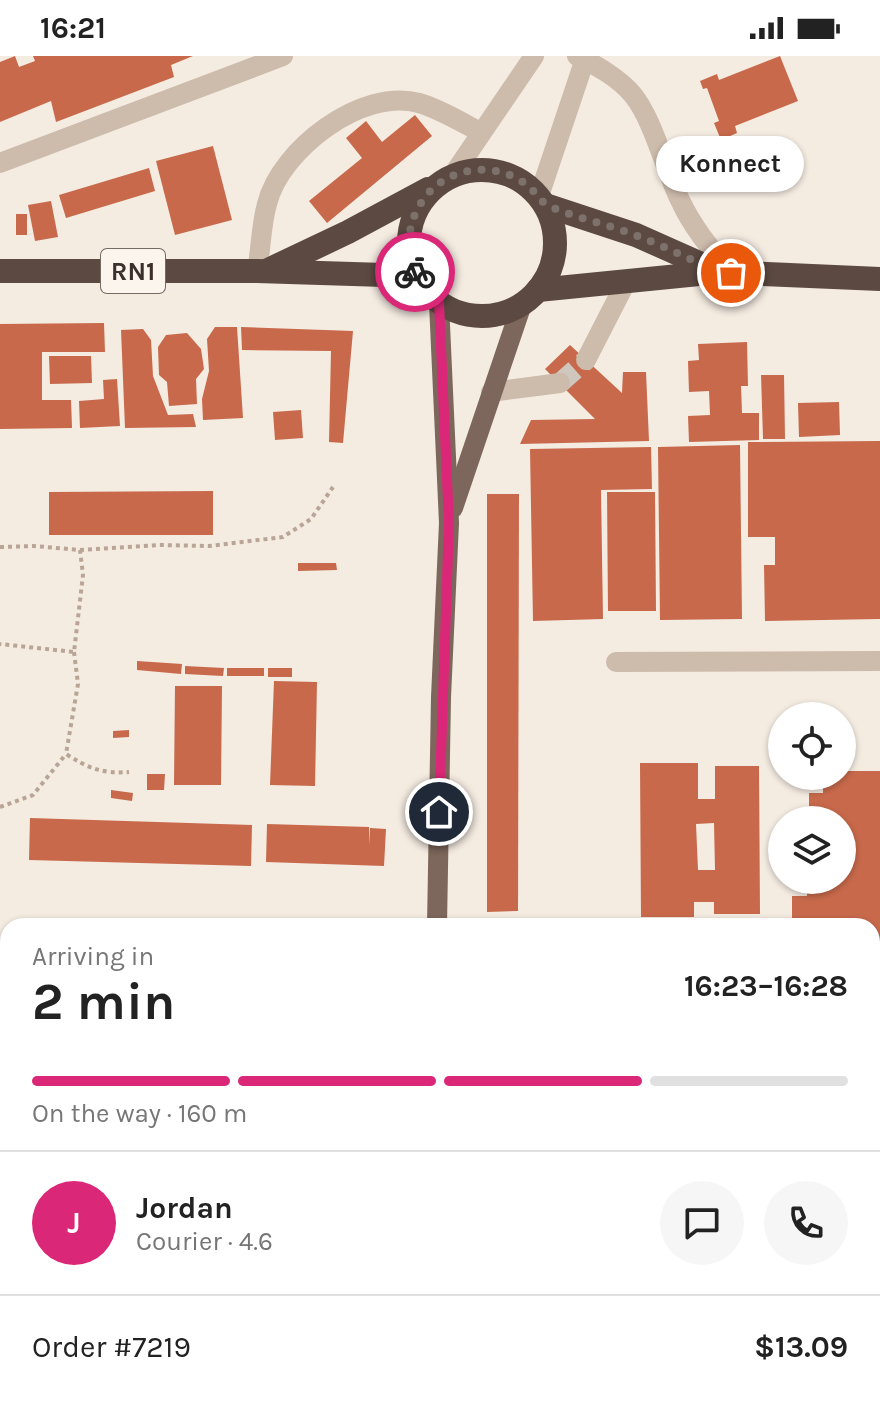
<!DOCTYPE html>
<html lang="en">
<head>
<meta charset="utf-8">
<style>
  body { margin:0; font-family:Karla,sans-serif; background:#f6f6f6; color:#222; height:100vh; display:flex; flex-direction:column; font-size:30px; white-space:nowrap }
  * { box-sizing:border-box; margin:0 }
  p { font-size:26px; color:#767676 }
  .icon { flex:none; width:44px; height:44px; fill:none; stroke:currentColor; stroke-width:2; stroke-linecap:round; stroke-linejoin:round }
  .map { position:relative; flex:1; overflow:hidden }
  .sheet { position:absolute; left:0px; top:862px; width:880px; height:496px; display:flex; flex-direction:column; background:#fff; border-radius:24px 24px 0 0; box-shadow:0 2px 6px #0004 }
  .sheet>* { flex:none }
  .controls { position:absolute; left:768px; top:646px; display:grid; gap:16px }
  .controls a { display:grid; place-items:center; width:88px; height:88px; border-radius:50%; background:#fff; box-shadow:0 2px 6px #0004; font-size:40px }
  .pin { position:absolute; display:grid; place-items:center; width:68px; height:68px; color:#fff; margin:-34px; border:4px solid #fff; border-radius:50%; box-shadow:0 2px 8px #0007 }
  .courier { position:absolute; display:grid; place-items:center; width:80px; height:80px; margin:-40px; border:6px solid #db2777; border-radius:50%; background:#fff; color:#222; box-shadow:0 2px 10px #0007 }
  .bubble { position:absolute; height:56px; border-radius:28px; background:#fff; box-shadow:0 2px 6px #0004; font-size:26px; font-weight:700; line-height:56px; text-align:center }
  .overview em { font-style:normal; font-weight:700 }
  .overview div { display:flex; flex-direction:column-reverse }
  .overview { display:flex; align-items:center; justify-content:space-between; height:136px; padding:0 32px }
  h1 { font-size:52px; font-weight:700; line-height:60px }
  .bar { display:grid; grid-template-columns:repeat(4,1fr); gap:12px 8px; align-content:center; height:96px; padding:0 32px }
  .bar i { height:10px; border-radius:6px; background:#e0e0e0 }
  .bar .selected { background:#db2777 }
  .bar p { grid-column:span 4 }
  .line { display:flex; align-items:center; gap:20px; padding:0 32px; border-top:2px solid #e0e0e0 }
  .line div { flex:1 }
  .round { display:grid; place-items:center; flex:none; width:84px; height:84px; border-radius:42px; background:#f6f6f6 }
  .status { display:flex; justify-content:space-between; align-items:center; height:56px; padding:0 40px; background:#fff; direction:ltr }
  .status svg { height:22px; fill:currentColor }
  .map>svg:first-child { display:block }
  .building { fill:#c8694b; fill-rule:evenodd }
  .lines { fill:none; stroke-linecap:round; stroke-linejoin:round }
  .minor-tunnel { stroke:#cfc6bd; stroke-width:20; stroke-dasharray:20 10; stroke-linecap:butt }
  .path { stroke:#b9a596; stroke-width:4; stroke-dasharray:4 4; stroke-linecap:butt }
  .minor { stroke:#cdbbac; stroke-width:20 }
  .major { stroke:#7d675c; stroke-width:20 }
  .highway { stroke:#5c4a42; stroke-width:24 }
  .rail { stroke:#3b302b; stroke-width:6; stroke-dasharray:2 6; stroke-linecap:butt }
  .done { stroke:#7c716b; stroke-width:8; stroke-dasharray:0 14.4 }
  .route { stroke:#db2777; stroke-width:10 }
  .labels { text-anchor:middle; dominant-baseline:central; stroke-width:8; stroke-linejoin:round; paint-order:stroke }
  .shield { fill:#fbf5ee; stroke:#756b66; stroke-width:2 }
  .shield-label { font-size:26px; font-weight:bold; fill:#3b302b }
</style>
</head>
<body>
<div class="status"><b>16:21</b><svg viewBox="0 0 49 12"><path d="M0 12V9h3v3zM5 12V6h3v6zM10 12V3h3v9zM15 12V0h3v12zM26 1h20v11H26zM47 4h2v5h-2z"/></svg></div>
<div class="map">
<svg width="880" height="1358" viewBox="0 0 880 1358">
  <rect width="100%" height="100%" fill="#f4ebe1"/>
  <g class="building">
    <path d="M15 0 19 11 35 5 33 0H193L171 9 174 21 56 66 51 45 0 66V6Z"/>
    <path d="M780 0 798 45 735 70 737 77 721 84 714 67 719 65 707 32 703 33 700 25 717 18 719 24Z"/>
    <path d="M415 59 432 80 327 167 309 145 362 102 346 82 366 65 382 86Z"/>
    <path d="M213 90 232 164 175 179 156 105Z"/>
    <path d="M149 112 155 135 66 162 59 139Z"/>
    <path d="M51 145 58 181 35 185 28 149Z"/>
    <rect x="16" y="158" width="11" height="21"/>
    <path d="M104 267 105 296H42V344H71L72 372 0 373V268Z"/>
    <path d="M215 271H237L243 362 203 364 202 343 209 315 207 283Z"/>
    <path d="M241 271 353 275 343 387 329 386 331 295 242 294Z"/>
    <path d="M143 273 151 284 153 320 168 359 193 358 196 371 125 372 121 274Z"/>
    <path d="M187 277 201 293 204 313 196 323 197 348 169 350 167 326 159 319 158 291 166 279Z"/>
    <path d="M747 286 748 330H741L742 357H759V384L689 386 688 360 710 359 709 335 689 336 688 305 699 304 698 288Z"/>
    <path d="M570 289 622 337 623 316H646L649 385 520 388 531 364 595 363 545 313Z"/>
    <path d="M49 300H91L92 327 50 328Z"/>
    <path d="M761 319H784L785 383H763Z"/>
    <path d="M117 323 120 370 80 372 79 345 104 343 103 324Z"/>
    <path d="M839 346 840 379 799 381 798 347Z"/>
    <path d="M301 354 303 382 275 384 273 356Z"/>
    <path d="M880 385V563L765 565 764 509H775V481H748V386Z"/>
    <path d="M740 389 742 563 660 564 658 391Z"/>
    <path d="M651 391 652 433 601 434 603 563 533 565 530 393Z"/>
    <path d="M213 435V479H49V436Z"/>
    <path d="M607 436H655L656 555H608Z"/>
    <path d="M487 438H519L518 855 487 856Z"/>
    <path d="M298 507H336L337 514 298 515Z"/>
    <path d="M137 605 182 608 181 618 137 614Z"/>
    <path d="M185 610 224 612 223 620 185 618Z"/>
    <rect x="227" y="612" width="37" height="8"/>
    <rect x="268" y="612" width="24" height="9"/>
    <path d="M274 625 317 626 315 730 270 729Z"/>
    <path d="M175 630H222L221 729H174Z"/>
    <path d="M129 674V681L113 682V675Z"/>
    <path d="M640 707H698V743H715V710H759L760 858H714V846H694V861H641ZM714 767 715 814H698L696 768Z"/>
    <path d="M842 715H880V895H872V870H812V866L792 865V840H807L808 824H842V764H809V737H823V720H842Z"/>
    <path d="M147 718H165L164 734H147Z"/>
    <path d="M111 734 133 737 132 745 111 742Z"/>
    <path d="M30 762 252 769 251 810 29 804Z"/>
    <path d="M267 768 369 771V789L370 772 386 773 384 810 266 806Z"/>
    <rect x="0" y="1099" width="8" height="59"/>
    <rect x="0" y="1179" width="8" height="60"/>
    <rect x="872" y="1217" width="8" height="76"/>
    <rect x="0" y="1261" width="8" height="87"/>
    <rect x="523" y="1350" width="55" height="8"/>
    <rect x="586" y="1350" width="71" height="8"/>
    <rect x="739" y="1350" width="17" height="8"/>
  </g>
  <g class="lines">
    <path class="minor-tunnel" d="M560 327 586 304"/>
    <g class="path">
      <path d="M0 491 34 490 80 494 83 519 74 596 0 588"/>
      <path d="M80 494 159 489 209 490 283 481 311 463 333 431"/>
      <path d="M74 596 78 628 66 698C88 712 102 718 129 716"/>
      <path d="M0 751 33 739 66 698"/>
    </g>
    <g class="minor">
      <path d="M577 0C595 8 620 23 633 39 654 65 665 115 681 146 693 172 712 194 731 217"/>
      <path d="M0 107 283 0"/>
      <path d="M453 119 534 0"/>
      <path d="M539 140 586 0"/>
      <path d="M257 215C261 193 261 169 267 148 280 94 362 31 419 47 440 53 461 66 480 76"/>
      <path d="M586 304 626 226"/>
      <path d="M491 336 560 327"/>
      <path d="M616 606 880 605"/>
    </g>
    <g class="major">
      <path d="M453 452 522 248"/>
      <path d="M437 870 441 641 449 467 439 247"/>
      <path d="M441 1350V1358"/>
    </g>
    <g class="highway">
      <circle cx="482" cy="187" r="73"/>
      <path d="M545 149 636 179 717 215"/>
      <path d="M268 214 348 176 428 133"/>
      <path d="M0 215H257L416 220"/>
      <path d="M538 234 719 216 880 223"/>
    </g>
    <g class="rail">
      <path d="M0 981H8"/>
      <path d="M872 1015 880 1016"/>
      <path d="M872 1051 880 1054"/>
      <path d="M872 1082 880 1086"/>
    </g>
  </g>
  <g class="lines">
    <path class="done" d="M415 216C406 193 407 169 421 147 443 111 494 103 527 129 535 135 540 146 549 150 576 162 607 168 635 179 664 190 691 204 719 216L731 217"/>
    <path class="route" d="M415 216 426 235 439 247 449 467 439 756"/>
  </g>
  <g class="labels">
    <rect class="shield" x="101" y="193" width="64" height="44" rx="6"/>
    <g class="shield-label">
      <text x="133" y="215">RN1</text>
    </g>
  </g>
</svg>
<div class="controls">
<a><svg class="icon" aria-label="locate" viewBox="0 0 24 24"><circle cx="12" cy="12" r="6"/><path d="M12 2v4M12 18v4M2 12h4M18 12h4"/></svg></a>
<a><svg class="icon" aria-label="layers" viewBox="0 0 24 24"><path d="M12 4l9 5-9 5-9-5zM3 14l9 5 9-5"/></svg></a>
</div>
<div class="pin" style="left:731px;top:217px;background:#ea580c"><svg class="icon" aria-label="bag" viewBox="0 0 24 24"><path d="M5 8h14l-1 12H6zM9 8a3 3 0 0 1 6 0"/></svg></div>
<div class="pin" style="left:439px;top:756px;background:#1f2937"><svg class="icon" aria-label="home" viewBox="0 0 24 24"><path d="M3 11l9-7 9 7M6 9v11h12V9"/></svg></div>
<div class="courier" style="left:415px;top:216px"><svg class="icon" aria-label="bike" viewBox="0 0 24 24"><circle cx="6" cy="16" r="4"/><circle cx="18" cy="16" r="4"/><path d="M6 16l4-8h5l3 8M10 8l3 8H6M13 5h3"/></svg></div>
<div class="bubble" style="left:656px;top:80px;width:148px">Konnect</div>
<section class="sheet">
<div class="overview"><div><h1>2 min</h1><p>Arriving in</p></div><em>16:23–16:28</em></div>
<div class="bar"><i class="selected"></i><i class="selected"></i><i class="selected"></i><i></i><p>On the way · 160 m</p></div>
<div class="line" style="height:144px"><b class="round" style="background:#db2777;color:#fff">J</b><div><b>Jordan</b><p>Courier · 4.6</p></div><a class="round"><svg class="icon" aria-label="chat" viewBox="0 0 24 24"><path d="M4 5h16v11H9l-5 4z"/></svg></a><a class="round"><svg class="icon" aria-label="phone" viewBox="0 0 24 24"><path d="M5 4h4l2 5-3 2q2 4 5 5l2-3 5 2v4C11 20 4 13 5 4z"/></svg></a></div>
<div class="line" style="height:104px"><div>Order #7219</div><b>$13.09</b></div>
</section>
</div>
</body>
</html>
